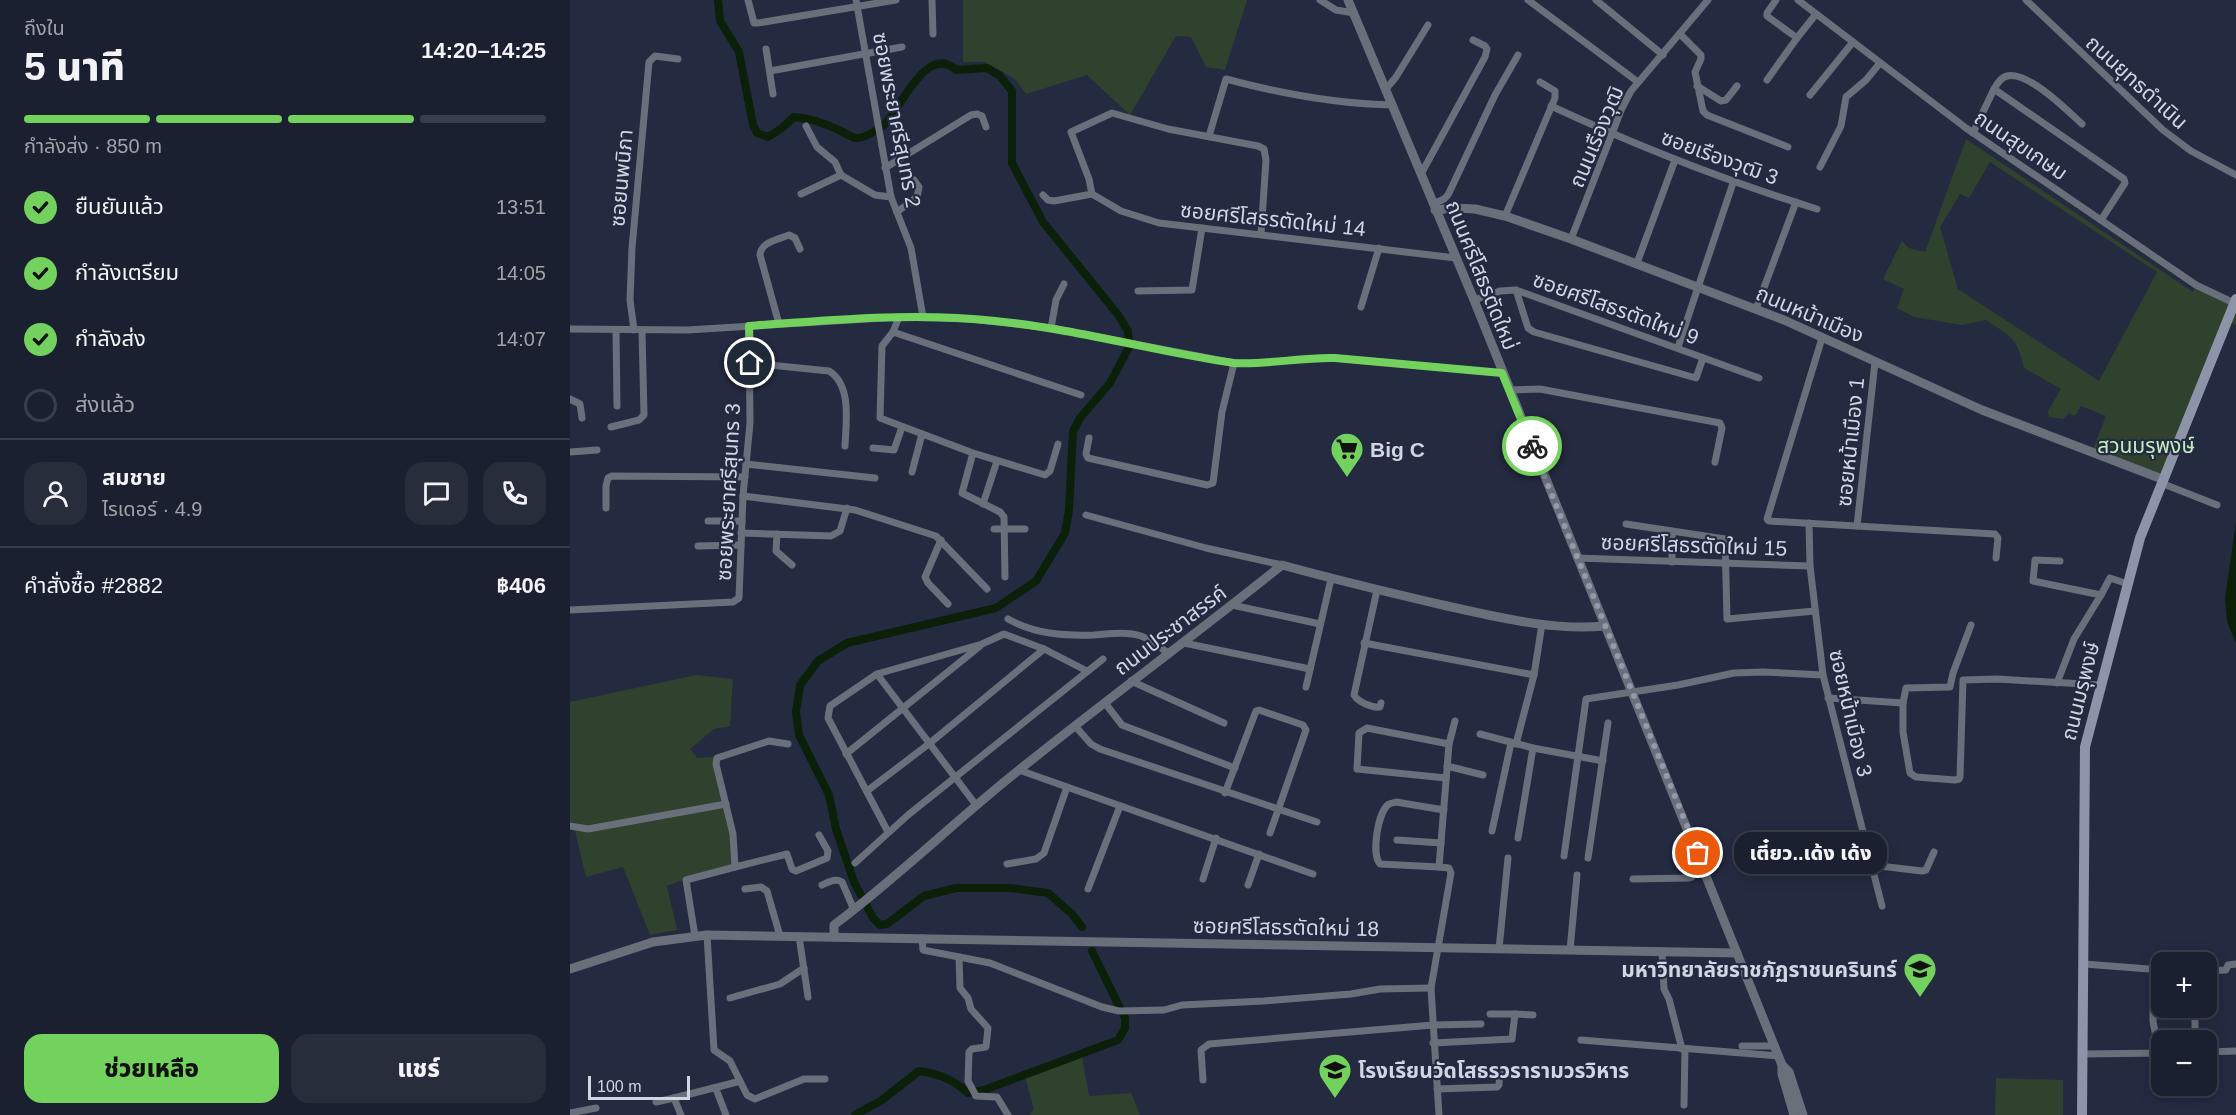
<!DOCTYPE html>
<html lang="th">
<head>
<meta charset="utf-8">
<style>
  body { margin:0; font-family:Helvetica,"Noto Sans Thai",sans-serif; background:#282d3c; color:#f1f3f6; height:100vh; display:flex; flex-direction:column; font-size:22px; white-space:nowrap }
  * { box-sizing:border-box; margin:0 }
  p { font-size:20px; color:#a0a3ab }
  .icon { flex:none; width:33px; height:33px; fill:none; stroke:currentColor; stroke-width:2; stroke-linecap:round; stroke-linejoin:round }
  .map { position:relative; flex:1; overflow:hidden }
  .drawer { display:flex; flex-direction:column; background:#1b2030; width:570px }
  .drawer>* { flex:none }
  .controls { position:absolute; left:1581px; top:952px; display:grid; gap:12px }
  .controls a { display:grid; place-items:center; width:66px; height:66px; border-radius:12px; background:#1b2030; box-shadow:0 3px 15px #0003,0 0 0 2px #393e4c; font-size:30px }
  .scale { position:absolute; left:18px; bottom:15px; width:102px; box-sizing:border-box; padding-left:6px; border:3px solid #d1d6e5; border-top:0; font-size:16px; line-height:21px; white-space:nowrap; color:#d1d6e5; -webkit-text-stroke:4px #242a40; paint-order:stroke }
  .pin { position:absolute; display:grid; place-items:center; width:51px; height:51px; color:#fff; margin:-26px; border:3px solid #fff; border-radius:50%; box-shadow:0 2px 6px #0007 }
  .courier { position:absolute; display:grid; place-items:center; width:60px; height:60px; margin:-30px; border:4px solid #73d25d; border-radius:50%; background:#fff; color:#222; box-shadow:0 2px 8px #0007 }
  .bubble { position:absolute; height:42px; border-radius:18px; background:#1b2030; box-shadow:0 3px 15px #0003,0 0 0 2px #393e4c; font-size:20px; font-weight:800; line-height:42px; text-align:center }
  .overview em { font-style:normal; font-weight:800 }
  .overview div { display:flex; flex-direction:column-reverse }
  .overview { display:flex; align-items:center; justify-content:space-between; height:102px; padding:0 24px }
  h1 { font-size:39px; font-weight:800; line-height:45px }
  .bar { display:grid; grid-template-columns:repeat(4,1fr); gap:9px 6px; align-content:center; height:72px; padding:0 24px }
  .bar i { height:8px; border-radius:4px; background:#393e4c }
  .bar .on { background:#73d25d }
  .bar p { grid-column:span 4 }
  .line { display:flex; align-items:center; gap:15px; padding:0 24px; border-top:2px solid #393e4c }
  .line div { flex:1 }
  .round { display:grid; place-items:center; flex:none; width:63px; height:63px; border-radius:18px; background:#282d3c }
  ol { padding:0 24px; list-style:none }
  li { display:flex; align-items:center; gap:18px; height:66px }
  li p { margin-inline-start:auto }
  li .icon { padding:6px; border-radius:50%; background:#73d25d; color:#111; stroke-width:4 }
  li:last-child { color:#a0a3ab }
  li i { width:33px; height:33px; border:3px solid #393e4c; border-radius:50% }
  .cta { display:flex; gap:12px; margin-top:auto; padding:12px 24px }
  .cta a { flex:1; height:69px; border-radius:18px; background:#73d25d; color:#111; font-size:24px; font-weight:800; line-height:69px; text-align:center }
  .cta a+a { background:#282d3c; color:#f1f3f6 }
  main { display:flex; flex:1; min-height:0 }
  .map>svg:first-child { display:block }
  .green { fill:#30412d; fill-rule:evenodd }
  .water { fill:#0c1f08 }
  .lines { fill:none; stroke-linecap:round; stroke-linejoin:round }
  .canal { stroke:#0c1f08; stroke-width:8 }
  .minor { stroke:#6a6f7c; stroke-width:7 }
  .tertiary { stroke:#6a6f7c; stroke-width:9 }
  .secondary { stroke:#8d94aa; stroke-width:10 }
  .done { stroke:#949aab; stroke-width:6; stroke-dasharray:0 10.8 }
  .route { stroke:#73d25d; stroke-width:8 }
  .labels { text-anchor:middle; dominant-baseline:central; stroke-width:4.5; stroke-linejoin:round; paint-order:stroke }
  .street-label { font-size:21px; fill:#d1d6e5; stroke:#242a40 }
  .park-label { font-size:21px; fill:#c3ecba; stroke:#242a40 }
  .poi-label { font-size:21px; font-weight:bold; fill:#d1d6e5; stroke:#242a40; text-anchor:start }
</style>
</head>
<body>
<main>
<section class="drawer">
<div class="overview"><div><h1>5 นาที</h1><p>ถึงใน</p></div><em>14:20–14:25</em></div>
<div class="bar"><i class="on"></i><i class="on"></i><i class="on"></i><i></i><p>กำลังส่ง · 850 m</p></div>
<ol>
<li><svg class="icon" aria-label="check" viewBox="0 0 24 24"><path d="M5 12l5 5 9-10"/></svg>ยืนยันแล้ว<p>13:51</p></li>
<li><svg class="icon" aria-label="check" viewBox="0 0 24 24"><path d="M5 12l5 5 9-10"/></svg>กำลังเตรียม<p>14:05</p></li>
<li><svg class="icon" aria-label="check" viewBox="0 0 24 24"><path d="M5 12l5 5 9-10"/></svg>กำลังส่ง<p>14:07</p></li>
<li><i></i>ส่งแล้ว</li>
</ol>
<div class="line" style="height:108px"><a class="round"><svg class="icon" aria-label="person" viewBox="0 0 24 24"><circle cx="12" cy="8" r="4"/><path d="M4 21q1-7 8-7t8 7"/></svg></a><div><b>สมชาย</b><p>ไรเดอร์ · 4.9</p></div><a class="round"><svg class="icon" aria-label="chat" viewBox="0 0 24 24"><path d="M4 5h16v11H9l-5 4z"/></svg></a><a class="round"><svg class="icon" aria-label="phone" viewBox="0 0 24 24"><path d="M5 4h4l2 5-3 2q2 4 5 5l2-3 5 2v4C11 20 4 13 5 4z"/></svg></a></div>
<div class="line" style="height:78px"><div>คำสั่งซื้อ #2882</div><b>฿406</b></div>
<div class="cta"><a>ช่วยเหลือ</a><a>แชร์</a></div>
</section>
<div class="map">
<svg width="1666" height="1115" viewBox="0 0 1666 1115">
  <rect width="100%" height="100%" fill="#242a40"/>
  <g class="green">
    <path d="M393 0H677L655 70 636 67 621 37 606 36 560 115 517 75 456 94 445 79 415 62H393Z"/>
    <path d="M1396 139 1623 292 1626 286 1663 303 1666 297V325L1658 321 1591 477 1522 452 1536 416 1511 406 1505 416 1499 413 1493 419 1479 417 1478 411 1491 389 1454 368C1447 337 1441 337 1416 320L1392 325 1344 317 1327 308 1334 289 1313 279 1332 241 1339 248 1355 252ZM1420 162 1587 272 1529 381 1388 289 1370 227 1390 194 1399 198Z"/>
    <path d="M126 675 163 679 160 726 144 729 120 749 127 758 144 757 153 801 17 827 4 822 0 823V702Z"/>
    <path d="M155 808 160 830 162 866 128 874 97 886 107 930 80 935 53 867 16 877 5 831Z"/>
    <path d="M512 1057 519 1096 561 1093 570 1115H459L464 1109 455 1077Z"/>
    <path d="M1426 1078 1493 1080V1115H1425Z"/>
  </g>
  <path class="water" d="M1666 522V643L1657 622 1655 598Z"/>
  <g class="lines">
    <g class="canal">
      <path d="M148 0 150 21 169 52 183 125 187 133 198 137 212 128 224 117C240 118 254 123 269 130 274 132 280 137 285 138 293 139 308 130 314 125 329 112 356 42 386 70L417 68 430 76 442 91V163L473 222 549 316 558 331 559 347 540 383 510 418 503 431 499 510 495 533 466 581 426 608 277 643 248 661 230 685 226 712 229 735 259 795 266 829 284 882 303 918 310 925 317 924 354 896 386 888H441L478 893 502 914 512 927"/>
      <path d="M285 1115 312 1100 349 1071C370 1074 382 1079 398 1093L414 1090 548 1040 555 1028V1018L522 951"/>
    </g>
    <g class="minor">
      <path d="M178 0 184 23H188L326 0"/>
      <path d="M286 0 321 197 341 248 353 317"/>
      <path d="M362 0 363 34"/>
      <path d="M750 0 766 10 784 13"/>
      <path d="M958 0 1068 82"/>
      <path d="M1026 0 1093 55"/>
      <path d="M1206 0 1197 13V16L1227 38 1246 14"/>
      <path d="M1228 0 1396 128 1626 285 1664 303"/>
      <path d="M1456 0 1593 130 1621 151 1666 175"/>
      <path d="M1110 34 1131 55V59L1125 72 1133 111 1137 115 1218 147"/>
      <path d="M196 49 203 94"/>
      <path d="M200 71 332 47"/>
      <path d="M1197 80 1227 38"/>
      <path d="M1127 86 1151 101 1156 100 1167 86"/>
      <path d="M816 89 826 77 858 25"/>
      <path d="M1240 95 1283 42"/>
      <path d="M981 106C1067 146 1156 181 1247 209"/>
      <path d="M1512 124C1497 110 1458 71 1437 76 1431 77 1427 84 1424 89L1554 179 1555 183 1531 220"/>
      <path d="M236 126 247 147 265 162 271 175"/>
      <path d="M1403 133 1424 89"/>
      <path d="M639 136 656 79C712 94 766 104 823 105"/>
      <path d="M1250 167 1271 126 1276 97 1296 80 1310 63"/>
      <path d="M315 168 401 115 407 114 412 116 416 127"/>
      <path d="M851 174 915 57 917 49 915 46 903 40"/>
      <path d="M231 194 271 175 305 195 321 197"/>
      <path d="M473 195 478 200 484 201 522 194"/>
      <path d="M863 204 874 199 878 195 925 95 948 55"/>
      <path d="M327 212 347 197 349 187 344 180"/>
      <path d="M935 216 985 98V91L970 82"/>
      <path d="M691 234 696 160 694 149 688 146 598 129 542 113 501 132 519 179 522 194 551 211 589 223 886 258"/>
      <path d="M1001 239 1052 108 1061 91 1138 0"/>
      <path d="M1067 263 1105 160"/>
      <path d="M946 290 958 328 964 332 1126 378 1133 358"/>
      <path d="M568 291 622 290 632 228"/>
      <path d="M904 300 930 291 946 290 1189 378"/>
      <path d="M791 307 809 248"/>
      <path d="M1186 309 1226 202"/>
      <path d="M329 317 323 332 312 346 310 418 403 453 475 475 480 471 488 444"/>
      <path d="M209 324 190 255C191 242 207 240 219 235L225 238 230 249"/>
      <path d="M481 328 486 300 494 284"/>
      <path d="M0 329 118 330 329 317 401 319 481 328 664 363C698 365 731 357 765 358L932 373"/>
      <path d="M46 330 47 406"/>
      <path d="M64 330 60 300 62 248 79 62 85 56 108 59"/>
      <path d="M323 332 511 395"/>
      <path d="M1252 338 1197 519 1199 521 1425 534 1428 538 1426 558"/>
      <path d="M1108 347 1164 180"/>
      <path d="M180 363 259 371C282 385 276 423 275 446"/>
      <path d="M939 390 970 389 1150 423 1152 428 1145 462"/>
      <path d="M0 399 10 404 12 418"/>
      <path d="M41 427 69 420 74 415 72 331"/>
      <path d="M519 438 516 454 518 458 637 485 643 483 652 412 664 363"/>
      <path d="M303 448 324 450 332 427"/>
      <path d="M0 452 27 450"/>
      <path d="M403 453 392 493 430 512 434 517 435 577"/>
      <path d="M176 464 305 478"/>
      <path d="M342 472 352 434"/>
      <path d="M1591 483 1647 505"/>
      <path d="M173 496 285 510 366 536 417 589"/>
      <path d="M413 504 427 461"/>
      <path d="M36 508V486L38 478 42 476 175 477"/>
      <path d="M516 515 636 548 712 565"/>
      <path d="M138 521H172"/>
      <path d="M1239 523 1240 566 1253 675 1312 906"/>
      <path d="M1056 524 1102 531V562"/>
      <path d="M1287 526 1305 362"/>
      <path d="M424 529H455"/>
      <path d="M1102 531 1155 539 1157 619 1245 611"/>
      <path d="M171 533 261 536 270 531 277 508"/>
      <path d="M207 534 206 551 222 565"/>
      <path d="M371 540 355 577 358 583 378 604"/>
      <path d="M128 546 171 545"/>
      <path d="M1007 558 1240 566"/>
      <path d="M1490 561 1465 560 1463 581 1531 595 1540 578 1558 584"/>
      <path d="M807 590 784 695C788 702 802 708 810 707L811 703"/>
      <path d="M662 605 750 624"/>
      <path d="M0 610 163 602 169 598 173 496 180 423 179 326"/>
      <path d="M438 619C465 634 494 636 524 635 539 634 556 631 571 636 581 640 590 647 598 653"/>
      <path d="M614 643 740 669"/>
      <path d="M794 643 964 675 972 624"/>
      <path d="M307 674 406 805"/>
      <path d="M561 681 654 723"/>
      <path d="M1487 683 1504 639 1531 595"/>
      <path d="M736 687 761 579"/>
      <path d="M1258 698 1333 703 1336 688 1380 687 1383 673 1401 625"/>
      <path d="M535 703 552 725 665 768"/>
      <path d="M1333 703V732L1340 773 1346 777 1385 780 1389 779 1390 777 1393 680 1427 679 1531 685"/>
      <path d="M505 726 521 744 530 749 747 822"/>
      <path d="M910 734 963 748 1033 761"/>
      <path d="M946 744 964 675"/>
      <path d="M276 754 410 646"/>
      <path d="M877 766 913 775"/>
      <path d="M449 770 743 874"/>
      <path d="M876 778 787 769 789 733 797 728 879 744"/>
      <path d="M297 791 360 743 474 649"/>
      <path d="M655 793 686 711 689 710 733 725 736 730 700 833"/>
      <path d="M0 826 18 829 156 804"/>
      <path d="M922 831 941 743"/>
      <path d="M318 832 258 718 260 706 307 674 412 644 434 634 474 649 517 671"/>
      <path d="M948 838 963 748"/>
      <path d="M827 840 871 843"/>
      <path d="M994 856 1016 699 1108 685 1164 673 1193 672 1253 675"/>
      <path d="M1018 858 1038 723"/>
      <path d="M285 863 338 815 533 659"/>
      <path d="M437 864 466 859 474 853 497 787"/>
      <path d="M1301 865 1352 871 1356 870 1364 852"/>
      <path d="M165 867 217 854 222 869 226 871 257 858 258 851 249 835"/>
      <path d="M869 867 810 864C801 854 808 811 819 804L826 802 874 810"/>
      <path d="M633 879 646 838"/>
      <path d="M1063 879 1118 878 1122 877 1133 867"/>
      <path d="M252 885C259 882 265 878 272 882L284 910"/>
      <path d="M678 885 689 854"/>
      <path d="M175 889 191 887 197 891 210 936"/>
      <path d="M518 889 550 806"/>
      <path d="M137 935 144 1050 160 1061 177 1095 185 1099 234 1079H255"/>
      <path d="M125 936 116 880 165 867 163 834 146 764 147 758 199 741 218 744"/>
      <path d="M229 936 238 997"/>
      <path d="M352 938 353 950 420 963 532 1007 549 1011 594 1010 612 1005 694 1001 781 994 810 989 861 988"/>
      <path d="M929 949 938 858"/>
      <path d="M1000 950 1007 875"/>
      <path d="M1092 952 1094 989 1099 999 1112 1049"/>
      <path d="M389 957 390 988 398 998 401 1009 418 1028 416 1047 402 1049 399 1052 398 1081 406 1096 427 1097 438 1115"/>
      <path d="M1514 964 1592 970"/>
      <path d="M1587 970 1583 999V1021L1587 1042"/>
      <path d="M1636 971 1656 970 1658 965 1666 964"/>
      <path d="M160 998 210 984 234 968"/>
      <path d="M1625 1008V1041"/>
      <path d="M945 1014 963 1015"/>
      <path d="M1011 1040 1209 1056"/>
      <path d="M863 1043 942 1039 945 1014H920"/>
      <path d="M1172 1046H1205"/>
      <path d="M1636 1052 1666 1051"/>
      <path d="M1513 1054 1592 1053"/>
      <path d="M633 1080 631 1050 639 1044 863 1025 911 1024"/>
      <path d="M146 1089 156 1115"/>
      <path d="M867 1089 927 1087 929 1085 930 1071"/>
      <path d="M86 1102 104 1098"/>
      <path d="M1114 1105 1115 1049"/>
      <path d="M0 1113 26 1108"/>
      <path d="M111 1115 104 1098 167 1082"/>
      <path d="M869 1115 861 988 881 873 879 868 869 867 879 744 885 721"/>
    </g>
    <g class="tertiary">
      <path d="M778 0 904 300 1212 1065V1074L1224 1115"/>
      <path d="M865 210 884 208 905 209 935 216 1001 239 1214 320 1412 410 1592 479"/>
      <path d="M264 937V925C328 877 386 820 449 770 536 700 625 635 712 565 766 580 821 593 877 606 928 617 982 631 1035 626"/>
      <path d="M0 969 83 942 137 935 1167 953"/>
      <path d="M1212 1065 1219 1072 1233 1115"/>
    </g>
    <path class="secondary" d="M1512 1115 1515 747 1570 538 1666 299"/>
  </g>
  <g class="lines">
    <path class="done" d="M962 446 1128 853"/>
    <path class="route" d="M180 363 179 326C261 320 344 312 425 321 506 329 584 351 664 363 698 365 731 357 765 358L932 373 962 446"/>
  </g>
  <defs>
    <symbol id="supermarket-pin" viewBox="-11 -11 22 30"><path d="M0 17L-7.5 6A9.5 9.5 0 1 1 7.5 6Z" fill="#73d25d" stroke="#242a40"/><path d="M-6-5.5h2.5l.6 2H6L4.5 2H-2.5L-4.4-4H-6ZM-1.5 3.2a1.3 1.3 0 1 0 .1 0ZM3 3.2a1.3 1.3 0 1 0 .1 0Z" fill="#111"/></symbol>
    <symbol id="university-pin" viewBox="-11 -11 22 30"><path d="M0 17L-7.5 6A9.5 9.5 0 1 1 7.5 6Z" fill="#73d25d" stroke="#242a40"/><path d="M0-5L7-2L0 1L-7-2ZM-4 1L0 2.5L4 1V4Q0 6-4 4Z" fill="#111"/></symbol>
    <symbol id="school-pin" viewBox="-11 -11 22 30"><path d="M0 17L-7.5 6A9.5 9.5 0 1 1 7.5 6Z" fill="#73d25d" stroke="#242a40"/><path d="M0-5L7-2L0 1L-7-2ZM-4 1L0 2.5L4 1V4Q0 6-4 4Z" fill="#111"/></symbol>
  </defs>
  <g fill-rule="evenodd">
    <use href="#supermarket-pin" x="758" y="430" width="38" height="52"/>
    <use href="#university-pin" x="1331" y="950" width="38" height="52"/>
    <use href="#school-pin" x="746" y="1051" width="38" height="52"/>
  </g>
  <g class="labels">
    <g class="street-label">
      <text transform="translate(1567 82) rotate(42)">ถนนยุทธดำเนิน</text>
      <text transform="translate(327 120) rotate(79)">ซอยพระยาศรีสุนทร 2</text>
      <text transform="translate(1026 137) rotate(-67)">ถนนเรืองวุฒิ</text>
      <text transform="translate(1451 145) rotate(34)">ถนนสุขเกษม</text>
      <text transform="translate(1150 157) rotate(20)">ซอยเรืองวุฒิ 3</text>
      <text transform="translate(51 178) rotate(-85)">ซอยนพนิภา</text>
      <text transform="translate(703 219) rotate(6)">ซอยศรีโสธรตัดใหม่ 14</text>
      <text transform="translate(912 275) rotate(68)">ถนนศรีโสธรตัดใหม่</text>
      <text transform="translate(1046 308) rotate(20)">ซอยศรีโสธรตัดใหม่ 9</text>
      <text transform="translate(1240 314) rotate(23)">ถนนหน้าเมือง</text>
      <text transform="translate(1280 442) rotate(-84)">ซอยหน้าเมือง 1</text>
      <text transform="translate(158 492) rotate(-87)">ซอยพระยาศรีสุนทร 3</text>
      <text transform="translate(1124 545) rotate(2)">ซอยศรีโสธรตัดใหม่ 15</text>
      <text transform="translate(600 630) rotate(-37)">ถนนประชาสรรค์</text>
      <text transform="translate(1510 691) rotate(-76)">ถนนมรุพงษ์</text>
      <text transform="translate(1281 713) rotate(77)">ซอยหน้าเมือง 3</text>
      <text transform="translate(716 927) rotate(1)">ซอยศรีโสธรตัดใหม่ 18</text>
    </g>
    <g class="park-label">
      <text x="1576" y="445">สวนมรุพงษ์</text>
    </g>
    <g class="poi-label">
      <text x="800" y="449">Big C</text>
      <text x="1327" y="969" text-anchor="end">มหาวิทยาลัยราชภัฏราชนครินทร์</text>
      <text x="788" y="1070">โรงเรียนวัดโสธรวรารามวรวิหาร</text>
    </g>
  </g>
</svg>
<div class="controls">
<a>+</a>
<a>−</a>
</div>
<div class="scale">100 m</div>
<div class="pin" style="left:1128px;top:853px;background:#ea580c"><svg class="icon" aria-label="bag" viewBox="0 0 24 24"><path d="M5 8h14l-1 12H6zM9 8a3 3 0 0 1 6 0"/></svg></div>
<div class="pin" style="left:180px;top:363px;background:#1f2937"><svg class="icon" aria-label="home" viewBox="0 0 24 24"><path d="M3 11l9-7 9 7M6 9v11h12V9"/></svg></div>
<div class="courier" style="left:962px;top:446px"><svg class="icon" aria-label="bike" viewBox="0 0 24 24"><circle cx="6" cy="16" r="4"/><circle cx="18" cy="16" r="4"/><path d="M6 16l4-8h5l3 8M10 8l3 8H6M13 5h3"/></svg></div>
<div class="bubble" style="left:1164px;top:832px;width:153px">เตี๋ยว..เด้ง เด้ง</div>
</div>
</main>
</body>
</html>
